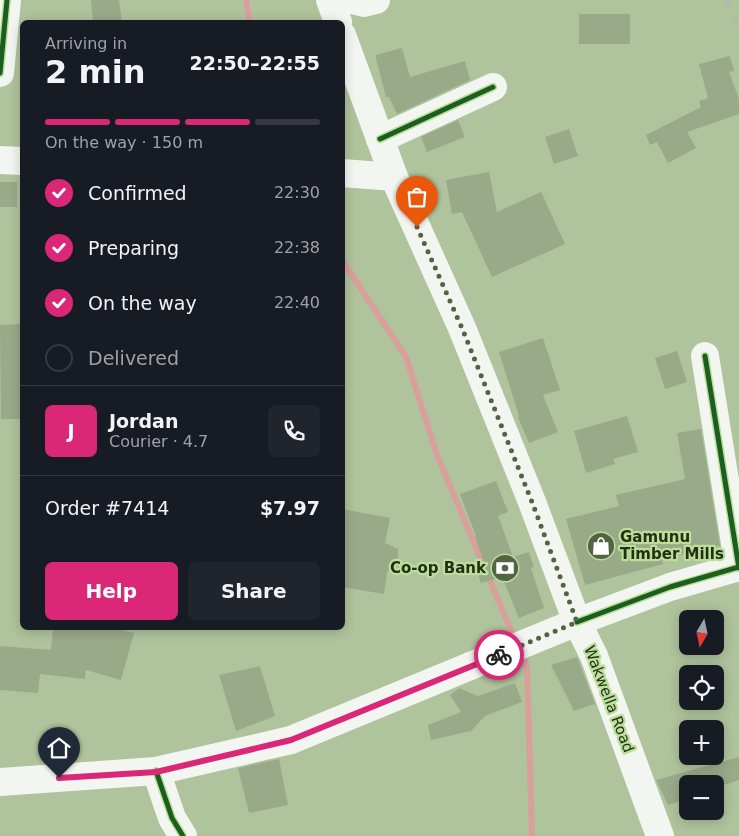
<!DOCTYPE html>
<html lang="en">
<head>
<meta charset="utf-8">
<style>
  body { margin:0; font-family:"DejaVu Sans",sans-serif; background:#20242c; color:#f1f3f6; height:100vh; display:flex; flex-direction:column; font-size:19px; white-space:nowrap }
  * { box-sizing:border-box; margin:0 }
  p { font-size:16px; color:#9ea1a6 }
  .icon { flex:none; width:28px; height:28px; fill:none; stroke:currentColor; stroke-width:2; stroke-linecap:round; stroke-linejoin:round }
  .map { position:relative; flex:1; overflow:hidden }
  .details { position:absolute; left:20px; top:20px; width:325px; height:610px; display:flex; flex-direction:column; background:#171b24; border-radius:8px; box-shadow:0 2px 12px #0003 }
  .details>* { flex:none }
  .needle { width:32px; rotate:189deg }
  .controls { position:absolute; left:679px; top:610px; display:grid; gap:10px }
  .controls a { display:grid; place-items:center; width:45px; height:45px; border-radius:8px; background:#171b24; box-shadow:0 2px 12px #0003; font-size:25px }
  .pin { position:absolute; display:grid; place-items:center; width:42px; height:42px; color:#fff; margin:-51px -21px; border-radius:50% 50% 50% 0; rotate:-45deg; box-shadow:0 0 5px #0007 }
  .pin .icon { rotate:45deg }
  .courier { position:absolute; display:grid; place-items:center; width:50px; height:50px; margin:-25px; border:4px solid #db2777; border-radius:50%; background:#fff; color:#222; box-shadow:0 1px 6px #0007 }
  .summary em { font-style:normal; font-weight:800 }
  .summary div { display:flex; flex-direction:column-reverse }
  .summary { display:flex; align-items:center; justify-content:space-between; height:85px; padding:0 25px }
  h1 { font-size:32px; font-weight:800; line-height:38px }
  .bar { display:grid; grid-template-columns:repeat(4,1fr); gap:8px 5px; align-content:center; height:60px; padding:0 25px }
  .bar i { height:6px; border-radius:4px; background:#363941 }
  .bar .selected { background:#db2777 }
  .bar p { grid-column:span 4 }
  .line { display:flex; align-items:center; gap:12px; padding:0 25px; border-top:1px solid #363941 }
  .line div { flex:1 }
  .round { display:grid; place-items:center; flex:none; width:52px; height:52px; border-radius:8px; background:#20242c }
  ol { padding:0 25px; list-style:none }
  li { display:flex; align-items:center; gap:15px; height:55px }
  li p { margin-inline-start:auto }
  li .icon { padding:5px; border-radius:50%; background:#db2777; color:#fff; stroke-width:4 }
  li:last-child { color:#9ea1a6 }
  li i { width:28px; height:28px; border:2px solid #363941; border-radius:50% }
  .primary-button { display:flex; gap:10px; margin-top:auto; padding:10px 25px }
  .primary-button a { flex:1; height:58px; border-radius:8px; background:#db2777; color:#fff; font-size:20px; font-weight:800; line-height:58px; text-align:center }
  .primary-button a+a { background:#20242c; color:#f1f3f6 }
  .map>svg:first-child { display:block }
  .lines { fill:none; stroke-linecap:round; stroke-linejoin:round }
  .stream { stroke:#d99f9d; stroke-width:6 }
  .building { fill:#99aa89 }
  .minor { stroke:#f3f6f0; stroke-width:28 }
  .major { stroke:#f3f6f0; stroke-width:28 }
  .rail { stroke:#b3b8af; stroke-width:4; stroke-dasharray:9 9; stroke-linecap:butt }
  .cycleway-casing { stroke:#bbdf9a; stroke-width:8 }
  .cycleway { stroke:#1b5e20; stroke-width:5 }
  .done { stroke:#546344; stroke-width:5; stroke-dasharray:0 9 }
  .route { stroke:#db2777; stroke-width:6 }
  .labels { text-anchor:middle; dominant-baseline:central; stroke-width:4.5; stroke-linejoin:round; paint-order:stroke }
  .poi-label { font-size:15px; font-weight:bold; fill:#233015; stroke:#bbdf9a; text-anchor:start }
  .street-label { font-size:15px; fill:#233015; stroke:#bbdf9a }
</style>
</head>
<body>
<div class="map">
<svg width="739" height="836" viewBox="0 0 739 836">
  <rect width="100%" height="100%" fill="#afc39c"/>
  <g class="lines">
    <g class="stream">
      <path d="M246 0 250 22"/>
      <path d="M342 260 406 357 437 455 515 640"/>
      <path d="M520 651 527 667 532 836"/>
    </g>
  </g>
  <g class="building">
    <path d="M91 0H119L122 22H93Z"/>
    <rect x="579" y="14" width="51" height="30"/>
    <path d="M402 48 410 77 465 61 470 80 397 114 389 97H386L375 55Z"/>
    <path d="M730 56 734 71 729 72 739 99V114L687 132 696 148 668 163 657 142 650 145 646 135 701 107 699 101 708 98 699 64Z"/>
    <path d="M458 120 465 137 427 152 421 137Z"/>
    <path d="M569 129 578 156 554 164 545 137Z"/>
    <path d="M489 172 497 212 541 192 565 244 492 277 462 212 452 214 446 180Z"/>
    <rect x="0" y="182" width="17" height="25"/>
    <path d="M22 324V419H1L0 325Z"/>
    <path d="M543 338 560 390 543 395 558 432 529 443 518 417 519 416 499 352Z"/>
    <path d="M677 351 687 382 665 389 655 358Z"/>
    <path d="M627 416 638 452 613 459 615 464 586 473 574 431Z"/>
    <path d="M701 429 720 546 688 549 689 553 662 559 663 564 585 585 566 519 619 506 616 495 685 479 677 433Z"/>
    <path d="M496 481 508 512 498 516 513 557 529 552 534 567 531 568 544 608 519 618 502 577 481 583 476 568 485 565 475 537 476 536 460 494Z"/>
    <path d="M342 509 390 518 385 543 398 549V562L387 572 384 594 342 587Z"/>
    <path d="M53 628H114L134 633 121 680 86 670 85 679 40 674 38 693 0 690V646L51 650Z"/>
    <path d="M577 657 595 704 574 711 551 665Z"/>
    <path d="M260 666 275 716 236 731 219 675Z"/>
    <path d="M515 683 522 702 485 716 471 731 431 740 428 725 461 712 450 695 459 688 478 696Z"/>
    <path d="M739 757V780L715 788V784H688V798L668 805 656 780Z"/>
    <path d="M279 759 288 805 249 813 238 768Z"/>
  </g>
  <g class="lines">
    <g class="minor">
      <path d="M352 0 364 3 376 0"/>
      <path d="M0 73 7 0"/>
      <path d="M380 139 493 87"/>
      <path d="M0 160 22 161"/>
      <path d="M342 173 394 177"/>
      <path d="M705 356 739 568"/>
      <path d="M577 622 670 587 739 567"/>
      <path d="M156 771 172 818 183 836"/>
    </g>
    <g class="major">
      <path d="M330 0 338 22"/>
      <path d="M342 35 394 177 462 328 532 502 577 622 594 656 660 836"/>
      <path d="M0 782 156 771 291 740 577 622"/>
    </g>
    <path class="rail" d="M725 0 739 24"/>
    <defs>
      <g id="cycleway">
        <path d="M0 73 7 0"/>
        <path d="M380 139 493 87"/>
        <path d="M705 356 739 568"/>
        <path d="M577 622 670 587 739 567"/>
        <path d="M156 771 172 818 183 836"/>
      </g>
    </defs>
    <use href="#cycleway" class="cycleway-casing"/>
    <use href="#cycleway" class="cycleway"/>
  </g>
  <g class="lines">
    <path class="done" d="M417 227 462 328 532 502 577 622 499 655"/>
    <path class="route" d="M59 778 156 772 291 740 499 655"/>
  </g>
  <defs>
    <symbol id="shop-disc" viewBox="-11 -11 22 22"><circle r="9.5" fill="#546344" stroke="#bbdf9a"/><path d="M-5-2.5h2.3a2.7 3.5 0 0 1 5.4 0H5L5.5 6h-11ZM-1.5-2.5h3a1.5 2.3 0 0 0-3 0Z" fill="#fff"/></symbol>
    <symbol id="bank-disc" viewBox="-11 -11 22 22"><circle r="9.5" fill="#546344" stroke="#bbdf9a"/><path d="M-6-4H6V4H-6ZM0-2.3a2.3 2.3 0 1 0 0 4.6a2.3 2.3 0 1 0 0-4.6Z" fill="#fff"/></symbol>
  </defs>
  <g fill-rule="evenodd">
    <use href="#shop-disc" x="585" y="530" width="32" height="32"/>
    <use href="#bank-disc" x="489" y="552" width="32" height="32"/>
  </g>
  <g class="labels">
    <g class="poi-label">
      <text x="620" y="537">Gamunu<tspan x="620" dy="17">Timber Mills</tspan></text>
      <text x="486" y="568" text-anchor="end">Co-op Bank</text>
    </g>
    <g class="street-label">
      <text transform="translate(609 699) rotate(69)">Wakwella Road</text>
    </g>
  </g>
</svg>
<div class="controls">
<a><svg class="needle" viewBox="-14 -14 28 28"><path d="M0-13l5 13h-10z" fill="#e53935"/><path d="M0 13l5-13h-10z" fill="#9ea1a6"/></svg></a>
<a><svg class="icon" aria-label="locate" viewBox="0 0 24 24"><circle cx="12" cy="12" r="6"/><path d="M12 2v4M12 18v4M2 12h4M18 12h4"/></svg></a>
<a>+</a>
<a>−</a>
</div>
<div class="pin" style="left:417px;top:227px;background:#ea580c"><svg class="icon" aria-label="bag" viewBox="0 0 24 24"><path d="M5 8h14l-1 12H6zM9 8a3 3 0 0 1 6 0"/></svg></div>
<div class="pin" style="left:59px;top:778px;background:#1f2937"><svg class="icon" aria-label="home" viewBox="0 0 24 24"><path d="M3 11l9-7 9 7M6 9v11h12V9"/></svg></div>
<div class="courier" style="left:499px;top:655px"><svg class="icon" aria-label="bike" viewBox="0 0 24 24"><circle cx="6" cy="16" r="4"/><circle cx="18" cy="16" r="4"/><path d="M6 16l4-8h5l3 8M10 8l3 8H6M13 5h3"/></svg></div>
<section class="details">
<div class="summary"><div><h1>2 min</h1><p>Arriving in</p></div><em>22:50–22:55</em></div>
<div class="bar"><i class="selected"></i><i class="selected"></i><i class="selected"></i><i></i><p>On the way · 150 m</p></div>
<ol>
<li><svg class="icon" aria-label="check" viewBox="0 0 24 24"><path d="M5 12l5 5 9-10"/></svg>Confirmed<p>22:30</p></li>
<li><svg class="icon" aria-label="check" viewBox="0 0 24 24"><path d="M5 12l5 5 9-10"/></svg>Preparing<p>22:38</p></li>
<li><svg class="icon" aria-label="check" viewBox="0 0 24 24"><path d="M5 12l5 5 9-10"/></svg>On the way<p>22:40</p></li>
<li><i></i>Delivered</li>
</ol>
<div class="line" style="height:90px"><b class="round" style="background:#db2777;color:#fff">J</b><div><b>Jordan</b><p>Courier · 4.7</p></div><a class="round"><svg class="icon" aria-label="phone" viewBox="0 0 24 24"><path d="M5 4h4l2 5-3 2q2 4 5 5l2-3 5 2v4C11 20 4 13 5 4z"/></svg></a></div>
<div class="line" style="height:65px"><div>Order #7414</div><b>$7.97</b></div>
<div class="primary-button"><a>Help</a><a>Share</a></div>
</section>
</div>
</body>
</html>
